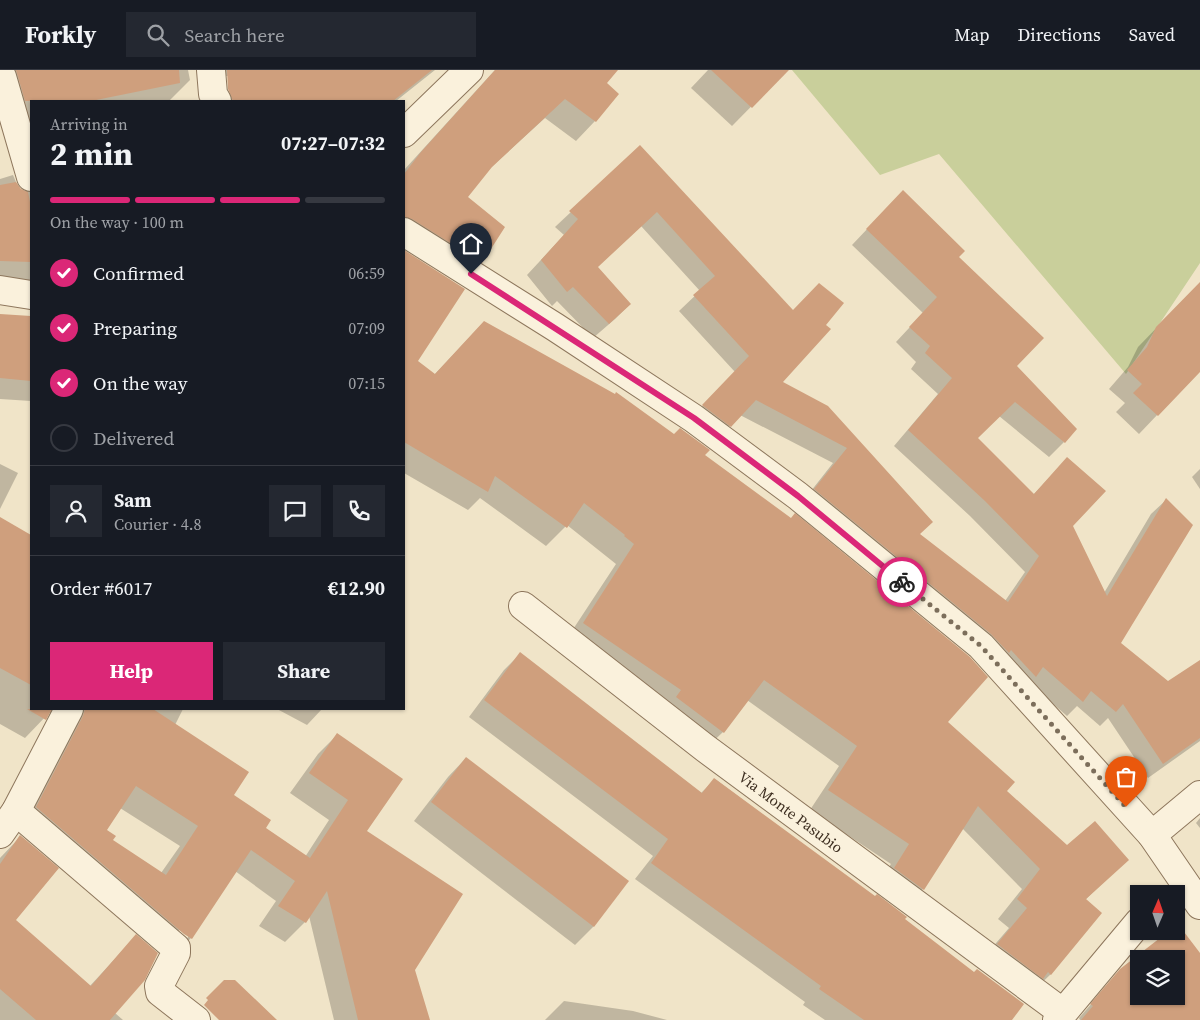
<!DOCTYPE html>
<html lang="en">
<head>
<meta charset="utf-8">
<style>
  body { margin:0; font-family:"Source Serif 4",serif; background:#242831; color:#f1f3f6; height:100vh; display:flex; flex-direction:column; font-size:19px; white-space:nowrap }
  * { box-sizing:border-box; margin:0 }
  p { font-size:16px; color:#9ea1a6 }
  .icon { flex:none; width:28px; height:28px; fill:none; stroke:currentColor; stroke-width:2; stroke-linecap:round; stroke-linejoin:round }
  .map { position:relative; flex:1; overflow:hidden }
  .details { position:absolute; left:30px; top:30px; width:375px; height:610px; display:flex; flex-direction:column; background:#171b24; border-radius:0px; box-shadow:0 1px 4px #0004 }
  .details>* { flex:none }
  .needle { width:32px; rotate:2deg }
  .fabs { position:absolute; left:1130px; top:815px; display:grid; gap:10px }
  .fabs a { display:grid; place-items:center; width:55px; height:55px; border-radius:0px; background:#171b24; box-shadow:0 1px 4px #0004; font-size:25px }
  .pin { position:absolute; display:grid; place-items:center; width:42px; height:42px; color:#fff; margin:-51px -21px; border-radius:50% 50% 50% 0; rotate:-45deg; box-shadow:0 0 5px #0007 }
  .pin .icon { rotate:45deg }
  .courier { position:absolute; display:grid; place-items:center; width:50px; height:50px; margin:-25px; border:4px solid #db2777; border-radius:50%; background:#fff; color:#222; box-shadow:0 1px 6px #0007 }
  .summary em { font-style:normal; font-weight:700 }
  .summary div { display:flex; flex-direction:column-reverse }
  .summary { display:flex; align-items:center; justify-content:space-between; height:85px; padding:0 20px }
  h1 { font-size:32px; font-weight:700; line-height:38px }
  .bar { display:grid; grid-template-columns:repeat(4,1fr); gap:8px 5px; align-content:center; height:60px; padding:0 20px }
  .bar i { height:6px; border-radius:4px; background:#363941 }
  .bar .active { background:#db2777 }
  .bar p { grid-column:span 4 }
  .line { display:flex; align-items:center; gap:12px; padding:0 20px; border-top:1px solid #363941 }
  .line div { flex:1 }
  .round { display:grid; place-items:center; flex:none; width:52px; height:52px; border-radius:0px; background:#242831 }
  ol { padding:0 20px; list-style:none }
  li { display:flex; align-items:center; gap:15px; height:55px }
  li p { margin-inline-start:auto }
  li .icon { padding:5px; border-radius:50%; background:#db2777; color:#fff; stroke-width:4 }
  li:last-child { color:#9ea1a6 }
  li i { width:28px; height:28px; border:2px solid #363941; border-radius:50% }
  .action { display:flex; gap:10px; margin-top:auto; padding:10px 20px }
  .action a { flex:1; height:58px; border-radius:0px; background:#db2777; color:#fff; font-size:20px; font-weight:700; line-height:58px; text-align:center }
  .action a+a { background:#242831; color:#f1f3f6 }
  header { display:flex; align-items:center; gap:30px; box-sizing:border-box; height:70px; padding:0 25px; background:#171b24; border-bottom:1px solid #363941 }
  header strong { font-size:24px }
  nav { display:flex; gap:28px; margin-inline-start:auto; font-size:18px }
  .search { width:350px; height:45px; background:#242831; display:flex; align-items:center; gap:12px; box-sizing:border-box; padding:0 18px; border-radius:0px; color:#9ea1a6; font-size:19px }
  .map>svg:first-child { display:block }
  .green { fill:#c9cf9b }
  .shadow { fill:#0003; fill-rule:evenodd }
  .building { fill:#cf9f7d; fill-rule:evenodd }
  .lines { fill:none; stroke-linecap:round; stroke-linejoin:round }
  .street-casing { stroke:#8d765c; stroke-width:30 }
  .street { stroke:#faf1dc; stroke-width:28 }
  .done { stroke:#7c6e5b; stroke-width:5; stroke-dasharray:0 9 }
  .route { stroke:#db2777; stroke-width:6 }
  .labels { text-anchor:middle; dominant-baseline:central; stroke-width:4; stroke-linejoin:round; paint-order:stroke }
  .street-label { font-size:15px; fill:#3d2e20; stroke:#f7eed8 }
</style>
</head>
<body>
<header>
<strong>Forkly</strong>
<div class="search"><svg class="icon" aria-label="search" viewBox="0 0 24 24"><circle cx="10" cy="10" r="6"/><path d="M15 15l6 6"/></svg>Search here</div>
<nav><a>Map</a><a>Directions</a><a>Saved</a></nav>
</header>
<div class="map">
<svg width="1200" height="950" viewBox="0 0 1200 950">
  <rect width="100%" height="100%" fill="#f0e4c8"/>
  <path class="green" d="M792 0H1200V193L1126 304 939 84 880 105Z"/>
  <g class="shadow">
    <path d="M7 0H188L190 10 169 31H31V60Z"/>
    <path d="M219 0H435L396 31H208ZM225 6H228L230 25 228 26Z"/>
    <path d="M495 0H616L605 13 595 51 576 71 545 48 486 102 467 127 481 192 462 211 404 175V100Z"/>
    <path d="M708 0H781L784 3 732 56 691 18Z"/>
    <path d="M640 77 781 312 827 337 918 464 1005 531 1025 502 970 446 894 376 938 324 911 299 916 292 896 272 923 243 852 175 888 137 957 187 1015 296 1064 372 1049 387 999 346 976 368 1033 425 1067 389 1071 455 1104 523 1151 444 1166 430 1119 573 1168 612 1200 592V671L1148 708 1108 648 1100 656 1077 636 1067 646 1029 613 800 435 833 393 740 345 715 371 688 351 735 302 679 241 700 221 641 156 596 197 630 234 615 249 593 268 557 231 552 236 527 205 564 165 555 157Z"/>
    <path d="M13 105 19 119 26 123 25 115 31 109V211L0 210V109Z"/>
    <path d="M404 182 463 219 416 291 434 305 484 252 703 385 946 653 1005 721 1067 776 1128 789 1085 830 1051 904 1031 923 978 894 1009 858 998 849 1022 819 962 758 923 819 903 839 875 818 891 794 810 740 839 696 747 630 723 662 703 681 564 573 616 494 567 455 546 476 480 428 468 440 404 403Z"/>
    <path d="M1200 213V300L1139 364 1116 342 1125 333 1109 319 1128 297 1138 277Z"/>
    <path d="M0 246 31 248V331L0 329Z"/>
    <path d="M0 394 18 403 0 439Z"/>
    <path d="M1200 399V419L1192 407Z"/>
    <path d="M23 462 31 467V639H183L175 655 232 725 264 758 305 787 329 750 290 723 318 684 337 665 365 761 414 900 428 950H334L309 846 305 852 285 872 259 856 276 831 235 801 191 868 171 888 17 757 57 644 49 643 25 668 0 654V488ZM120 738 180 776 161 803 111 771 105 761ZM179 860 188 865V868L178 862Z"/>
    <path d="M520 584 701 723 715 709 903 850 1011 950H825L803 935 805 932 635 809 653 786 469 647 504 600Z"/>
    <path d="M277 639H322L307 655Z"/>
    <path d="M466 688 627 811 593 857 575 875 414 751 448 707Z"/>
    <path d="M1200 748V758L1196 753Z"/>
    <path d="M20 767 14 850 89 917 136 866 115 943 123 950H0V788Z"/>
    <path d="M1171 861 1200 885V950H1080L1079 948 1121 900ZM1139 889H1176V926H1139Z"/>
    <path d="M564 931 633 941 667 950H545Z"/>
  </g>
  <g class="building">
    <path d="M16 0H179L180 13 91 31H25Z"/>
    <path d="M227 0H432L393 31H233L228 19Z"/>
    <path d="M495 0H618L607 13 619 24 596 52 565 29 492 97 468 127 505 157 482 193 412 149 404 147V104L421 82Z"/>
    <path d="M711 0H789L752 38Z"/>
    <path d="M640 75 793 240 819 213 844 233 826 255 831 259 783 312 828 336 933 452 920 464 1008 532 1039 486 985 431 908 360 952 308 925 283 930 276 909 257 937 227 866 159 903 120 965 181 959 187 1044 268 1017 296 1077 359 1065 373 1015 332 978 368 1034 424 1067 387 1106 421 1073 456 1107 526 1166 428 1193 455 1121 573 1168 611 1200 590V668L1163 694 1123 634 1116 642 1091 621 1083 632 1043 597 1036 607 1011 580 1009 583 991 564 814 419 847 378 756 330 731 357 702 335 749 286 693 225 715 206 657 142 598 197 631 234 609 254 573 217 567 222 541 190 578 149 569 141Z"/>
    <path d="M16 112 21 119 28 122 31 137V192L0 191V115Z"/>
    <path d="M404 180 465 219 418 291 435 304 484 251 615 324 616 322 674 364 680 358 684 361 710 380 705 385 791 448 795 443 970 587 988 607 948 652 1015 712 1007 721 1067 775 1095 751 1129 790 1086 829 1102 843 1051 905 1048 902 1043 909 997 874 1027 838 1017 829 1040 799 978 736 924 820 894 798 909 774 828 720 857 676 764 610 724 663 676 627 681 620 583 553 634 474 624 466 625 465 584 433 567 458 495 406 488 422 404 372Z"/>
    <path d="M1200 212V302L1158 346 1133 323 1142 314 1127 300 1147 277 1156 257Z"/>
    <path d="M0 244 31 246V311L0 308Z"/>
    <path d="M0 447 31 465V615L0 598Z"/>
    <path d="M520 582 702 723 714 708 875 826 877 824 907 847 905 849 974 902 977 899 1024 934 1012 950H864L819 919 821 916 651 793 668 769 484 630Z"/>
    <path d="M27 639H52L46 650Z"/>
    <path d="M85 639H153L249 702 234 725 271 750 266 758 310 788 348 730 309 703 337 663 403 709 367 761 463 824 415 900 430 950H358L327 821 306 853 278 836 295 811 251 780 192 869 184 864 36 737 83 646ZM136 716 198 756 166 805 113 770 116 766 107 760Z"/>
    <path d="M466 687 629 811 594 857 431 732Z"/>
    <path d="M20 765 59 798 16 850 91 916 136 864 158 883 145 910 110 950H36L0 919V794Z"/>
    <path d="M1178 854 1200 883V950H1081L1093 936 1090 934 1120 899 1169 861H1176V855ZM1139 889H1176V926H1139Z"/>
    <path d="M224 910H235L277 950H219L204 935 208 930 206 928Z"/>
  </g>
  <g class="lines">
    <defs>
      <g id="street">
        <path d="M211 0 213 24 217 31"/>
        <path d="M2 7 31 107"/>
        <path d="M404 63 469 0"/>
        <path d="M404 162 555 257 693 348 798 426 981 576 1152 765 1200 835"/>
        <path d="M0 220 31 225"/>
        <path id="s1" d="M523 536 705 678 1062 942"/>
        <path d="M16 741 176 878V883L159 916 160 922 196 950"/>
        <path d="M0 764 16 741 69 639"/>
        <path d="M1152 765 1200 725"/>
        <path d="M1057 950 1139 852"/>
      </g>
    </defs>
    <use href="#street" class="street-casing"/>
    <use href="#street" class="street"/>
  </g>
  <g class="lines">
    <path class="done" d="M902 512 981 576 1126 737"/>
    <path class="route" d="M471 204 694 348 798 426 902 512"/>
  </g>
  <g class="labels">
    <g class="street-label">
      <text stroke="none"><textPath href="#s1" startOffset="338">Via Monte Pasubio</textPath></text>
    </g>
  </g>
</svg>
<div class="fabs">
<a><svg class="needle" viewBox="-14 -14 28 28"><path d="M0-13l5 13h-10z" fill="#e53935"/><path d="M0 13l5-13h-10z" fill="#9ea1a6"/></svg></a>
<a><svg class="icon" aria-label="layers" viewBox="0 0 24 24"><path d="M12 4l9 5-9 5-9-5zM3 14l9 5 9-5"/></svg></a>
</div>
<div class="pin" style="left:1126px;top:737px;background:#ea580c"><svg class="icon" aria-label="bag" viewBox="0 0 24 24"><path d="M5 8h14l-1 12H6zM9 8a3 3 0 0 1 6 0"/></svg></div>
<div class="pin" style="left:471px;top:204px;background:#1f2937"><svg class="icon" aria-label="home" viewBox="0 0 24 24"><path d="M3 11l9-7 9 7M6 9v11h12V9"/></svg></div>
<div class="courier" style="left:902px;top:512px"><svg class="icon" aria-label="bike" viewBox="0 0 24 24"><circle cx="6" cy="16" r="4"/><circle cx="18" cy="16" r="4"/><path d="M6 16l4-8h5l3 8M10 8l3 8H6M13 5h3"/></svg></div>
<section class="details">
<div class="summary"><div><h1>2 min</h1><p>Arriving in</p></div><em>07:27–07:32</em></div>
<div class="bar"><i class="active"></i><i class="active"></i><i class="active"></i><i></i><p>On the way · 100 m</p></div>
<ol>
<li><svg class="icon" aria-label="check" viewBox="0 0 24 24"><path d="M5 12l5 5 9-10"/></svg>Confirmed<p>06:59</p></li>
<li><svg class="icon" aria-label="check" viewBox="0 0 24 24"><path d="M5 12l5 5 9-10"/></svg>Preparing<p>07:09</p></li>
<li><svg class="icon" aria-label="check" viewBox="0 0 24 24"><path d="M5 12l5 5 9-10"/></svg>On the way<p>07:15</p></li>
<li><i></i>Delivered</li>
</ol>
<div class="line" style="height:90px"><a class="round"><svg class="icon" aria-label="person" viewBox="0 0 24 24"><circle cx="12" cy="8" r="4"/><path d="M4 21q1-7 8-7t8 7"/></svg></a><div><b>Sam</b><p>Courier · 4.8</p></div><a class="round"><svg class="icon" aria-label="chat" viewBox="0 0 24 24"><path d="M4 5h16v11H9l-5 4z"/></svg></a><a class="round"><svg class="icon" aria-label="phone" viewBox="0 0 24 24"><path d="M5 4h4l2 5-3 2q2 4 5 5l2-3 5 2v4C11 20 4 13 5 4z"/></svg></a></div>
<div class="line" style="height:65px"><div>Order #6017</div><b>€12.90</b></div>
<div class="action"><a>Help</a><a>Share</a></div>
</section>
</div>
</body>
</html>
